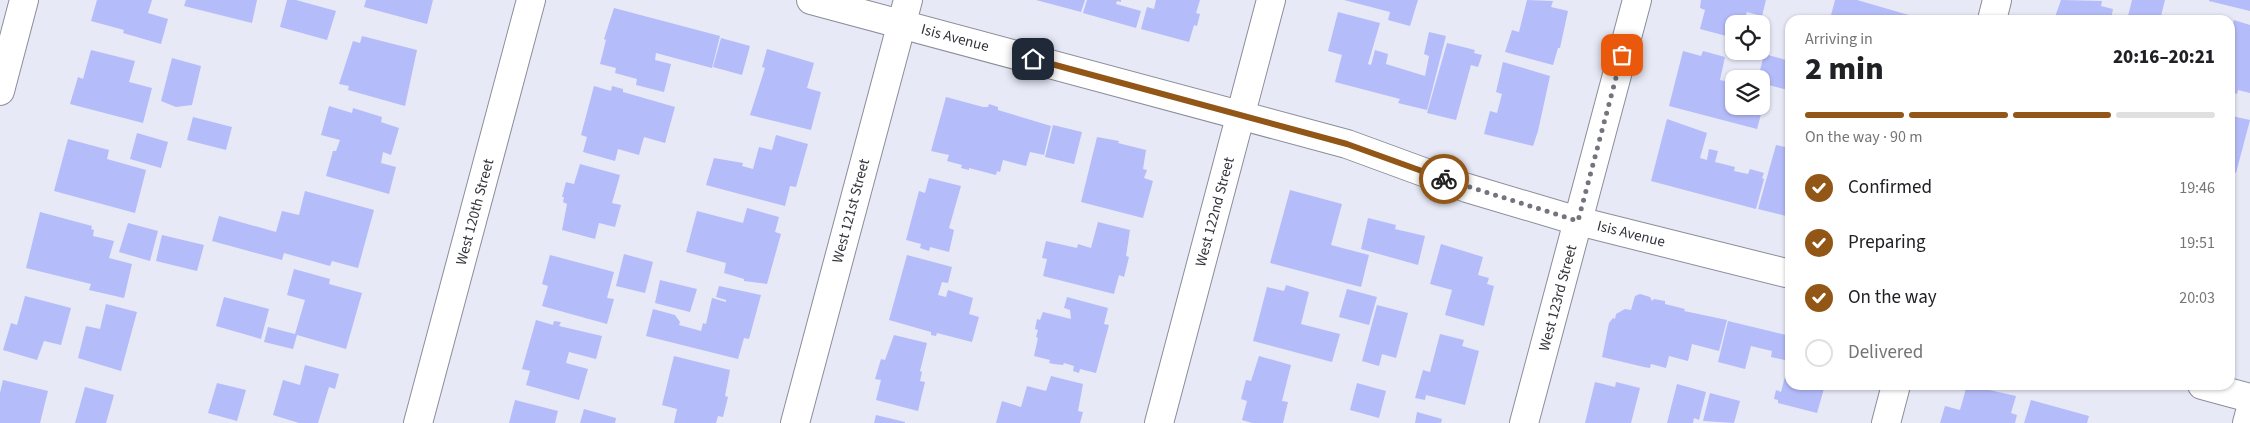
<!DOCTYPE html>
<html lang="en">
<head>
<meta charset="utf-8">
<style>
  body { margin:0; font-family:"Source Sans 3",sans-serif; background:#f6f6f6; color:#202124; height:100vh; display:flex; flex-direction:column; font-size:19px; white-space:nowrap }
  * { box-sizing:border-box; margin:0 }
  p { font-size:16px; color:#757577 }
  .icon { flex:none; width:28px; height:28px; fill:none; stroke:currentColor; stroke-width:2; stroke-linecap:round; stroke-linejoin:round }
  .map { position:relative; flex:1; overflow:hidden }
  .sheet { position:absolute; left:1785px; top:15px; width:450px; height:375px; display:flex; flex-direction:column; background:#fff; border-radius:15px; box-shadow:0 1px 4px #0004 }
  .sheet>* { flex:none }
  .buttons { position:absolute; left:1725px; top:15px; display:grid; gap:10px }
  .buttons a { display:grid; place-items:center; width:45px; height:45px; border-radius:10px; background:#fff; box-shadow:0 1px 4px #0004; font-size:25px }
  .pin { position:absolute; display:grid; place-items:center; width:42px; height:42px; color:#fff; margin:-21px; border-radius:10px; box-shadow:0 2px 8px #0006 }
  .courier { position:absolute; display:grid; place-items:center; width:50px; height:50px; margin:-25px; border:4px solid #925616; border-radius:50%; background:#fff; color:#222; box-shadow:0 1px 6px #0007 }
  .head em { font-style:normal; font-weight:800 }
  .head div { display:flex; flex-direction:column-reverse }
  .head { display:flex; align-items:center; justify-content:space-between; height:85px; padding:0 20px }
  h1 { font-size:32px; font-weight:800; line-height:38px }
  .bar { display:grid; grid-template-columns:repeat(4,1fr); gap:8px 5px; align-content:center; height:60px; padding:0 20px }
  .bar i { height:6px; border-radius:4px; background:#e0e0e0 }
  .bar .on { background:#925616 }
  .bar p { grid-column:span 4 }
  ol { padding:0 20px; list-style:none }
  li { display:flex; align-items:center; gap:15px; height:55px }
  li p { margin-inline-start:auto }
  li .icon { padding:5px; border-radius:50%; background:#925616; color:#fff; stroke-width:4 }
  li:last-child { color:#757577 }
  li i { width:28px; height:28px; border:2px solid #e0e0e0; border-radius:50% }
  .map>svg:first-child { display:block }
  .building { fill:#b5bcfa }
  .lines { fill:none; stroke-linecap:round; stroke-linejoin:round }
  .street-casing { stroke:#8b8d99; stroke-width:30 }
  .secondary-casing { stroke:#8b8d99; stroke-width:30 }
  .street { stroke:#fff; stroke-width:28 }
  .secondary { stroke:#fff; stroke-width:28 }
  .done { stroke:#73747c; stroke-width:5; stroke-dasharray:0 9 }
  .route { stroke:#925616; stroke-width:6 }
  .labels { text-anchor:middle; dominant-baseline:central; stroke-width:4; stroke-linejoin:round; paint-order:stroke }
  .street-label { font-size:15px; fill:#34353a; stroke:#fff }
</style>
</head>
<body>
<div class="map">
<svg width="2250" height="423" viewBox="0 0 2250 423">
  <rect width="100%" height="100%" fill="#e7e9f7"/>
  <g class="building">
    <path d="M97 0H152L148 13 168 19 161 44 123 33 124 30 91 21Z"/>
    <path d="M186 0H257L252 23 184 6Z"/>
    <path d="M287 0H296L336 11 327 40 280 27Z"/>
    <path d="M366 0H433L427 24 364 7Z"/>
    <path d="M1036 0H1085L1081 12Z"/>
    <path d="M1087 0H1121V2L1117 1 1116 4 1141 11 1136 28 1083 13Z"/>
    <path d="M1156 0H1200L1196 13 1200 14 1197 26 1194 25 1189 42 1141 29 1147 7 1154 9Z"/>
    <path d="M1344 0H1418L1410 26 1388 20 1390 12Z"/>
    <path d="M1527 0 1553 1 1551 7 1568 11 1560 48H1558L1553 65 1505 52 1512 30 1519 32Z"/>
    <path d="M1701 0H1766L1762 16 1747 12 1743 24H1734V38L1700 29 1705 10 1700 8Z"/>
    <path d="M1835 0H1857L1919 18 1918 20H1835L1830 19Z"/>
    <path d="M2061 0 2102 1 2101 6 2113 9 2111 20H2054Z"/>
    <path d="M2132 0H2165L2160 20H2127Z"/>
    <path d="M2209 0H2250V11L2209 1Z"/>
    <path d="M614 8 720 36 712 68 656 53 655 60 671 64 664 92 636 85 637 79 615 73 616 68 600 64 606 40 604 39Z"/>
    <path d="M1338 12 1380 23 1368 64 1371 65 1375 50 1388 54 1386 64 1425 76 1429 56 1424 54 1429 32 1446 36 1427 110 1398 103 1400 99 1335 82 1342 55 1328 51Z"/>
    <path d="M2234 20 2250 25V93L2238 90 2237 94 2231 92 2230 89V34Z"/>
    <path d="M362 36 417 50 405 106 348 90 349 86 339 84 353 41 360 43Z"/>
    <path d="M721 38 750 46 742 75 713 67Z"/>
    <path d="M1447 43 1475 50 1474 53 1482 55 1478 67 1471 65 1456 120 1427 113Z"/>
    <path d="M767 49 814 63 807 88 821 92 811 130 750 115 765 68 762 67Z"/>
    <path d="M91 50 135 61 129 82 152 88 143 123 70 104 78 77 83 79Z"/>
    <path d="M1683 51 1701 56 1703 51 1725 57 1720 80 1734 83V106L1763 107 1757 129 1669 106Z"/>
    <path d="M1764 54 1790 61 1788 90 1761 83V79H1758Z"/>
    <path d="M172 58 201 66 192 105 176 107 161 101Z"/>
    <path d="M1503 62 1550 76 1538 131 1533 146 1484 134 1490 111 1497 113 1502 94 1496 92Z"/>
    <path d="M594 86 611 91 612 86 623 89V92L675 107 665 143 644 137 639 155 618 149 615 161 583 152 587 137 581 135Z"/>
    <path d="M946 97 983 107H988L989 104 998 107V110L1051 126 1044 155 1030 152 1026 166 1003 160 1000 172 997 171 996 175 969 168V170L961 168 962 165 947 161 949 155 931 151Z"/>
    <path d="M329 106 352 113 353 108 382 117 381 122 399 128 391 155 383 152 381 163 396 167 389 194 326 176 333 151H336L340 140 321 135Z"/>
    <path d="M2230 108 2234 109 2232 116 2250 120 2236 173 2230 171Z"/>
    <path d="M193 117 232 127 226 150 187 140Z"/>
    <path d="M1667 119 1707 133 1700 158 1707 160 1709 149 1718 151 1715 162 1735 167 1734 171 1748 174 1750 169 1764 173 1762 178 1764 179 1756 209 1651 181Z"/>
    <path d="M1053 125 1082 132 1074 164 1045 157Z"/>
    <path d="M137 133 168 142 161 168 130 159Z"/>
    <path d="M776 135 808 144 796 187 790 186 785 206 706 185 714 158 743 163 742 166 753 169 759 147 772 150Z"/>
    <path d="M1097 137 1119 141 1118 143 1146 150 1143 169 1147 170 1144 178 1153 181 1143 218 1081 202Z"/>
    <path d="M68 139 109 150 107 159 146 170 135 213 54 191Z"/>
    <path d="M1776 145 1790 148V217L1758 209Z"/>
    <path d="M580 164 620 175 612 203 621 205 615 227 599 223 595 239 562 230 567 204 563 202 564 197H562L566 182 574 184Z"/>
    <path d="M929 178 961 186 949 228 954 230 949 252 930 247 929 251 920 248 921 244 906 240 919 191 925 193Z"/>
    <path d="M1290 190 1342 204 1331 245 1369 255 1361 287 1270 263Z"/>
    <path d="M305 191 374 210 358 268 332 261 330 266 284 253 282 260 212 241 219 216 276 232 282 211 299 215Z"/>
    <path d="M747 208 779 217 775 232 781 234 767 284 744 281V279L724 273 726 263 686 252 697 211 743 223Z"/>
    <path d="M40 212 92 226 91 229 94 230 93 236 114 241 109 258 132 264 124 298 89 290 91 284 26 268Z"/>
    <path d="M1368 218 1396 225 1395 229 1425 236 1418 265 1361 249Z"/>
    <path d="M1098 222 1130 230 1126 256 1129 257 1124 277 1119 275 1114 294 1043 276 1047 259 1042 258 1046 241 1077 248 1078 244 1091 248Z"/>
    <path d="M128 223 158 231 150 261 119 252Z"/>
    <path d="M162 235 204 245 197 271 156 261Z"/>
    <path d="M1441 244 1483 257 1478 275 1489 278 1487 284 1494 286 1484 326 1445 315 1452 290 1430 284Z"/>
    <path d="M624 254 653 262 645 293 616 286Z"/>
    <path d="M550 255 614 272 607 298 614 299 607 324 542 306 548 286 542 284Z"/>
    <path d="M907 255 952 267 948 283 942 282 938 295 946 297 948 290 973 298 969 314 979 317 972 342 937 333 936 336 931 335V332L889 320Z"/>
    <path d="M294 269 330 279 329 284 362 293 346 349 297 335 293 349 264 342 268 327 295 334 305 300 287 295Z"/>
    <path d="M660 280 697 289 690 312 655 303Z"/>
    <path d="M1286 285 1309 292 1301 324 1340 334 1332 362 1253 341 1267 287 1284 291Z"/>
    <path d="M719 286 761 295 749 339 744 338 738 359 646 336 653 309 675 315 680 322 679 325 701 331 703 323 706 324 712 298 726 302V300L716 297Z"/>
    <path d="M1347 289 1377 297 1369 325 1339 317Z"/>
    <path d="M1640 294 1650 297 1652 301 1654 299 1665 301V304L1685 309 1684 311 1727 320 1719 351 1692 344 1688 361 1669 356 1666 368 1651 364 1650 368 1644 367 1602 357 1609 323 1613 318 1615 319 1616 314 1625 309 1631 310 1635 296Z"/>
    <path d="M25 296 71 308 61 345 44 341 37 360 3 350 11 323 17 325Z"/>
    <path d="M224 297 269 309 261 339 216 326Z"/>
    <path d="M1067 297 1108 308 1104 324 1109 325 1096 373 1080 369 1079 373 1073 371 1074 366 1064 363 1063 365 1054 364 1049 363 1050 360 1034 356 1038 338 1036 337 1038 330 1035 329 1037 319 1040 320 1043 312 1071 319 1070 310 1064 308Z"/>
    <path d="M106 304 137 312 121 371 78 358 86 326 100 329Z"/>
    <path d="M1377 305 1408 313 1396 358 1382 354 1379 366 1362 361Z"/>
    <path d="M536 320 553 325 554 321 561 322 559 326 602 336 596 359 569 352 566 363 588 369 579 400 526 385 530 371 522 369Z"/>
    <path d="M1728 321 1790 336V385H1825L1817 413 1778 403V400L1774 399 1776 390 1781 392 1789 361 1771 357 1772 351 1751 346 1745 369 1718 362Z"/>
    <path d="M1440 334 1464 340 1462 346 1479 351 1465 405 1426 395 1425 400 1415 398 1423 370 1430 372Z"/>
    <path d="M894 335 927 343 920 371 922 372 920 381 925 382 918 411 876 400 881 380 875 379 881 359 885 360Z"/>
    <path d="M674 356 730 370 725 396 728 397 723 417 718 416 716 423H674L677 409 662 405Z"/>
    <path d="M1259 356 1291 365 1282 401 1288 402 1283 423H1252L1242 420 1247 401 1241 399 1246 380 1251 381Z"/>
    <path d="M305 365 339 374 335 389 329 387 318 423H299L273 415 283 380 300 385Z"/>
    <path d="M1051 376 1083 384 1078 411 1083 412 1080 423H996L1002 401 1021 407 1027 386 1046 391Z"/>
    <path d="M3 380 48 391 40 423H0V393Z"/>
    <path d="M1595 382 1615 387 1616 382 1640 388 1631 423H1585Z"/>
    <path d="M217 383 246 390 237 421 208 413Z"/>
    <path d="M1357 383 1386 391 1379 418 1350 410Z"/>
    <path d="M1677 384 1706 392 1699 420 1694 418 1693 423H1667Z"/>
    <path d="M1967 385 2016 396 2011 413 2017 415 2015 423H1940L1945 406 1960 410Z"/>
    <path d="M85 387 114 395 106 423H75Z"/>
    <path d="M1710 393 1740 401 1734 423 1703 421Z"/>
    <path d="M515 400 558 411 555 423H509Z"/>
    <path d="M2031 400 2089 416 2087 423H2024Z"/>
    <path d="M584 409 616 418 615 423H580Z"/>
    <path d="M1417 412 1442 419 1441 423H1415Z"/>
    <path d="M876 415 905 422V423H874Z"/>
  </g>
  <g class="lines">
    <defs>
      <g id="street">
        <path d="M811 0 1347 144 1467 188 1578 221 1790 274"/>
        <path d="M1992 20 1997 0"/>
        <path d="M0 91 24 0"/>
        <path d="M2202 385 2250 398"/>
        <path d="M795 423 908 0"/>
        <path d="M1159 423 1271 0"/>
        <path d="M1524 423 1637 0"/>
        <path d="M1886 423 1896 385"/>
        <path d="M2247 423 2250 412"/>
      </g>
      <path id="secondary" d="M418 423 531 0"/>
    </defs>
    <use href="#street" class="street-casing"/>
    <use href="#secondary" class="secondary-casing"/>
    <use href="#street" class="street"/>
    <use href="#secondary" class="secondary"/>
  </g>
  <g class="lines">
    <path class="done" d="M1444 179 1578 221 1622 55"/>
    <path class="route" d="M1033 59 1347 144 1444 179"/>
  </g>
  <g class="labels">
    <g class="street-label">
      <text transform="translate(955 38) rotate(15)">Isis Avenue</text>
      <text transform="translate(851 211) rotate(-75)">West 121st Street</text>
      <text transform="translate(475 212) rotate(-75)">West 120th Street</text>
      <text transform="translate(1215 212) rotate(-75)">West 122nd Street</text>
      <text transform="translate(1631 234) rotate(14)">Isis Avenue</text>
      <text transform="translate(1558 298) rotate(-75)">West 123rd Street</text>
    </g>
  </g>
</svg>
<div class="buttons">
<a><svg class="icon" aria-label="locate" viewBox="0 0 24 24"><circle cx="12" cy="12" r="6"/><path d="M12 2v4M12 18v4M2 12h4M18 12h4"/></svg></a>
<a><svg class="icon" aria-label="layers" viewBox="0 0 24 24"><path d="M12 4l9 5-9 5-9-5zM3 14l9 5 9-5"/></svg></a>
</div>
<div class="pin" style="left:1622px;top:55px;background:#ea580c"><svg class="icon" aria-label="bag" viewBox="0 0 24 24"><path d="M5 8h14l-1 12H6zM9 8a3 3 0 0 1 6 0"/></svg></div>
<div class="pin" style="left:1033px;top:59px;background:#1f2937"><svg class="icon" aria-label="home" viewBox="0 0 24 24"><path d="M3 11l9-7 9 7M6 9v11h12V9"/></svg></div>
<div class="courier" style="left:1444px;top:179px"><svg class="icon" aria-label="bike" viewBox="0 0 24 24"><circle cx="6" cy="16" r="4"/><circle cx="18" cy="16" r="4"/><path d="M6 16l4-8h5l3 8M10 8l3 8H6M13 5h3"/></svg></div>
<section class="sheet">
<div class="head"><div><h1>2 min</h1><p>Arriving in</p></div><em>20:16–20:21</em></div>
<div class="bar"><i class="on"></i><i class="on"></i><i class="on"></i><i></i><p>On the way · 90 m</p></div>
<ol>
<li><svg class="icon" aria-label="check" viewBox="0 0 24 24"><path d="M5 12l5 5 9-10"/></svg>Confirmed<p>19:46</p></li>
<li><svg class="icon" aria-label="check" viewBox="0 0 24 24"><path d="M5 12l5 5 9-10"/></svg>Preparing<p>19:51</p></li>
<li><svg class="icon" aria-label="check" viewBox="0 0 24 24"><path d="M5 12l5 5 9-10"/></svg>On the way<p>20:03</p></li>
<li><i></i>Delivered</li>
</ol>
</section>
</div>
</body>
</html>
